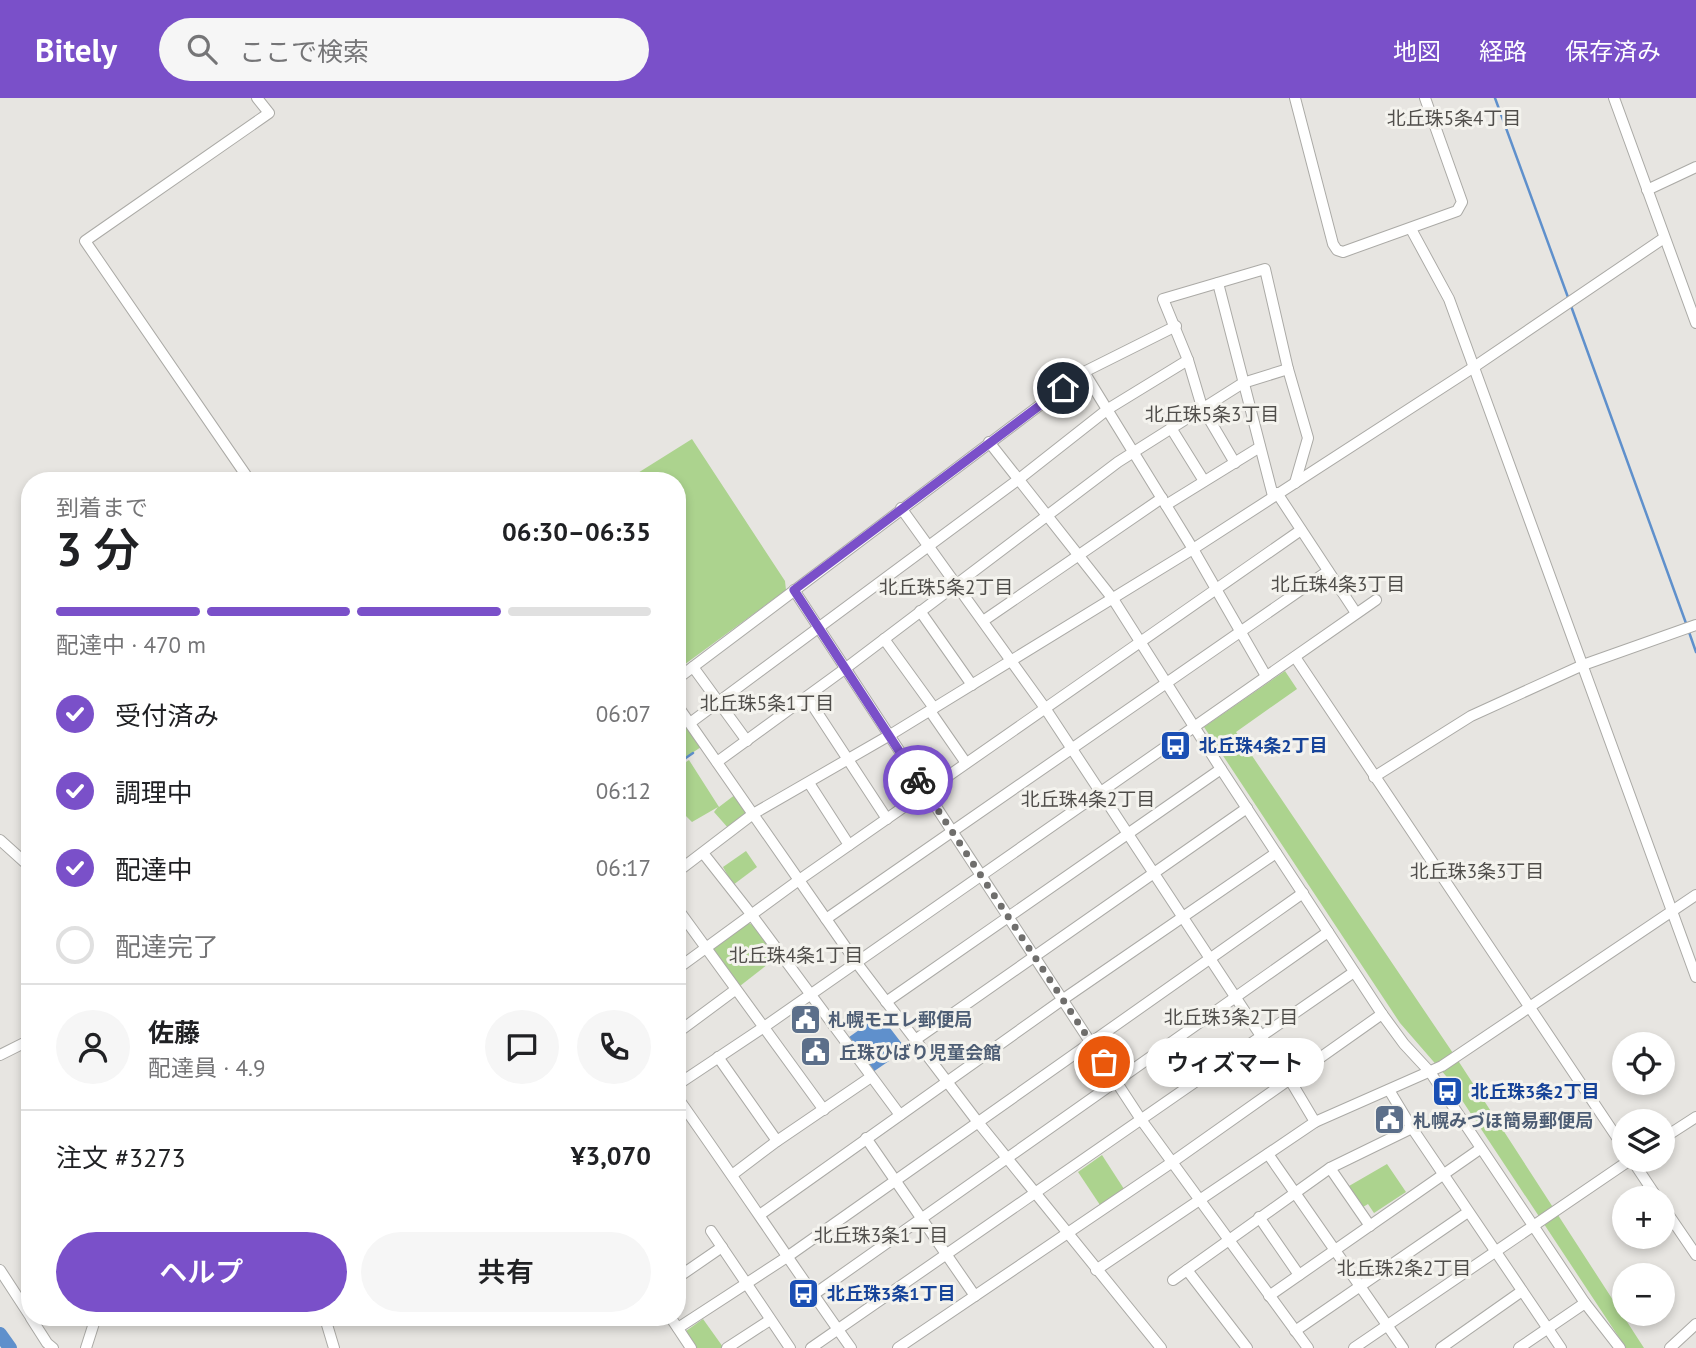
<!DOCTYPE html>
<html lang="ja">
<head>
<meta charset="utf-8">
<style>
  body { margin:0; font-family:"PT Sans","Noto Sans JP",sans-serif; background:#f6f6f6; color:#202124; height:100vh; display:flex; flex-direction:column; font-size:26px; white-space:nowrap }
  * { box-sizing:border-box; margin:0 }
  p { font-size:23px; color:#757577 }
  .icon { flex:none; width:38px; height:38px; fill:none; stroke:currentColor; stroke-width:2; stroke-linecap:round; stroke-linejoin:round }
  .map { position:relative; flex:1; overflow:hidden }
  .side { position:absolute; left:21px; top:374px; width:665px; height:854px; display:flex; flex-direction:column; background:#fff; border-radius:28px; box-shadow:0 4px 10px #0003 }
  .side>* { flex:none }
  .controls { position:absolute; left:1612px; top:934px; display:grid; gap:14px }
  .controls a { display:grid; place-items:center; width:63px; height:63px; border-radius:50%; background:#fff; box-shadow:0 4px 10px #0003; font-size:35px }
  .pin { position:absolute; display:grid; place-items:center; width:60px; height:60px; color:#fff; margin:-30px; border:4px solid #fff; border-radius:50%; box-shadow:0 2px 7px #0007 }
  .courier { position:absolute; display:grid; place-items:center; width:70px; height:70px; margin:-35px; border:5px solid #7a50c9; border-radius:50%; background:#fff; color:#222; box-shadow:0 2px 9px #0007 }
  .bubble { position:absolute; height:49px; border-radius:24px; background:#fff; box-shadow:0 4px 10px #0003; font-size:23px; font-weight:600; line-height:49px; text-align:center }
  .summary em { font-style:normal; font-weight:600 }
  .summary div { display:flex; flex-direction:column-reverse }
  .summary { display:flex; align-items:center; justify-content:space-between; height:119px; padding:0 35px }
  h1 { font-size:46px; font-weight:600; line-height:52px }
  .bar { display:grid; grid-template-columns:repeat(4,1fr); gap:10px 7px; align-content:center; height:84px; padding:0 35px }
  .bar i { height:9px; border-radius:5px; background:#e0e0e0 }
  .bar .active { background:#7a50c9 }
  .bar p { grid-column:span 4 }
  .line { display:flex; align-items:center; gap:18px; padding:0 35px; border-top:2px solid #e0e0e0 }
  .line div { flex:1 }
  .round { display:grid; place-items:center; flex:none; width:74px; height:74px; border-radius:37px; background:#f6f6f6 }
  ol { padding:0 35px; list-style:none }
  li { display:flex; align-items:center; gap:21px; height:77px }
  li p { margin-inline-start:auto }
  li .icon { padding:7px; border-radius:50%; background:#7a50c9; color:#fff; stroke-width:4 }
  li:last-child { color:#757577 }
  li i { width:38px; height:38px; border:4px solid #e0e0e0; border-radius:50% }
  .button { display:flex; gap:14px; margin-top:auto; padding:14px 35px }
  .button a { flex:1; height:80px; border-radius:42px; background:#7a50c9; color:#fff; font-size:28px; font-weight:600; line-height:80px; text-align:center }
  .button a+a { background:#f6f6f6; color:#202124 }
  header { display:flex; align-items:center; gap:42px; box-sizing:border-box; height:98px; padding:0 35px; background:#7a50c9; color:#fff }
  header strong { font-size:33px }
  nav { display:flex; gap:38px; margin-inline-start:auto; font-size:24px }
  .search { width:490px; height:63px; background:#f6f6f6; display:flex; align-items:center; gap:18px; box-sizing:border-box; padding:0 24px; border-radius:38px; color:#757577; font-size:26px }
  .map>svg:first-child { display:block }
  .green { fill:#acd38e }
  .water { fill:#5f90cc }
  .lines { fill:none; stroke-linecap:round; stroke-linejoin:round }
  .stream { stroke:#5f90cc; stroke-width:2.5 }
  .river { stroke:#5f90cc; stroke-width:14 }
  .minor-casing { stroke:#abaaa6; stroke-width:12 }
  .minor { stroke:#fff; stroke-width:10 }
  .done { stroke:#6f6e6c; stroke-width:7; stroke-dasharray:0 12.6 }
  .route { stroke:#7a50c9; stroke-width:9 }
  .labels { text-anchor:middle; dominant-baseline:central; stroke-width:6; stroke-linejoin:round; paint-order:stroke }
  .transit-label { font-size:18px; font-weight:bold; fill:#164399; stroke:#f4f3ee; text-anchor:start }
  .service-label { font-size:18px; font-weight:bold; fill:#4e5e75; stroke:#f4f3ee; text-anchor:start }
  .neighbourhood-label { font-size:19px; fill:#504e4b; stroke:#f4f3ee }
</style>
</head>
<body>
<header>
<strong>Bitely</strong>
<div class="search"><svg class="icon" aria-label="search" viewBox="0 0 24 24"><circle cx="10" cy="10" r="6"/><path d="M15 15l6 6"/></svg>ここで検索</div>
<nav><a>地図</a><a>経路</a><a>保存済み</a></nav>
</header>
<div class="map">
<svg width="1696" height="1250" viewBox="0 0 1696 1250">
  <rect width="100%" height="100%" fill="#e7e5e1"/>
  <g class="green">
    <path d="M692 341 785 483 786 492 677 572V383H625Z"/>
    <path d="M1285 573 1297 591 1236 634 1459 964 1644 1250H1626L1446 978 1400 925 1204 629Z"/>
    <path d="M680 620 701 649 677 665V622Z"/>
    <path d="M689 662 719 709 736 696 748 716 729 731 714 714 718 709 692 724 677 709V670Z"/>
    <path d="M746 753 757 769 733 787 723 769Z"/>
    <path d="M749 825 753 827 777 859 740 888 714 855V850Z"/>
    <path d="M1102 1057 1124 1091 1100 1107 1078 1074Z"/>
    <path d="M1387 1066 1406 1094 1374 1115 1368 1106 1363 1109 1349 1088Z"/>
    <path d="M703 1221 723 1249 722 1250H695L686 1237V1233Z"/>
  </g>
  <path class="water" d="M880 917 903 947 888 959 889 963 870 976 845 942Z"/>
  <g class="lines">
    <g class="stream">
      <path d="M1495 0 1569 202"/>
      <path d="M1571 208 1687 528"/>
      <path d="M1689 534 1696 554"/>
      <path d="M677 666 693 655"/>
    </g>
    <path class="river" d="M0 1236 10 1250"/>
    <defs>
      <g id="minor">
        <path d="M1295 0 1333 146 1337 152 1343 154 1457 113 1462 104 1425 0"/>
        <path d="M1614 0 1696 225"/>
        <path d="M1647 92 1696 69"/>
        <path d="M1411 131 1449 201 1696 879"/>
        <path d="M1218 185 1273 398"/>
        <path d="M1084 274 1193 451 1266 578"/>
        <path d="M1171 330 1204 383"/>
        <path d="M989 344 1113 501 1221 671 1382 916 1404 946 1430 974 1585 1205 1620 1250"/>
        <path d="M1235 365 1202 309 1188 262 1163 201 1265 171 1288 271 1308 340 1295 385"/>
        <path d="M250 383 85 143 269 15 257 0"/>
        <path d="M1277 395 1356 515"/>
        <path d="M1166 407 1260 349"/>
        <path d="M901 410 1045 610 1290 982 1315 1024"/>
        <path d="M794 492 1142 1023 1308 1250"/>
        <path d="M920 513 972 587"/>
        <path d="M983 523 1162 400"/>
        <path d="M884 541 934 610"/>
        <path d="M1295 559 1624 1050"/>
        <path d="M693 569 747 643"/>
        <path d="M677 581 1084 274 1176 228"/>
        <path d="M807 599 887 721"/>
        <path d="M677 607 856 864 977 1023 1161 1250"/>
        <path d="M930 613 966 665"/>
        <path d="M690 625 1019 381 1108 311 1188 262"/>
        <path d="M717 664 846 570 1118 364 1243 285 1288 271"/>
        <path d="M1374 679 1471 618 1583 567 1696 527"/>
        <path d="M809 685 849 747"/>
        <path d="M0 742 30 769"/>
        <path d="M703 755 751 816 900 1017"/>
        <path d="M677 774 753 716 890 637 1193 451 1474 269 1664 140"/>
        <path d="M677 810 824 1012"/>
        <path d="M826 821 1328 473"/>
        <path d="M677 871 799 782 1301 432"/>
        <path d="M886 904 1221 671"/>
        <path d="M677 935 735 892"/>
        <path d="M915 942 1247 710"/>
        <path d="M0 957 30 942"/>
        <path d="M718 959 777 1043"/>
        <path d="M677 987 764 929 1376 502"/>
        <path d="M1389 992 1412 1030 1561 1250"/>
        <path d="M677 999C736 1082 792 1167 851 1250"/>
        <path d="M866 1040 975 1198"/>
        <path d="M1662 1041 1696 1019"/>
        <path d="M1268 1056 1403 1250"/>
        <path d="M1632 1062 1658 1101"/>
        <path d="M1330 1070 1370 1128"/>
        <path d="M732 1077 777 1043 871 979"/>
        <path d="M1662 1107 1696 1157"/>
        <path d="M761 1116 1062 902 1276 755"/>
        <path d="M1259 1119 1299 1177"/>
        <path d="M711 1133 790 1250"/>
        <path d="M0 1172 30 1218"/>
        <path d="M1096 1172 1315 1024 1442 968 1696 797"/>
        <path d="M1187 1172 1247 1250"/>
        <path d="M677 1180 722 1149"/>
        <path d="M1173 1182 1330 1070 1412 1030"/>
        <path d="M813 1197 1328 834"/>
        <path d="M1269 1198 1480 1051"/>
        <path d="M31 1220 47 1245 53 1250"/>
        <path d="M325 1220 334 1250"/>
        <path d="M671 1220 691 1250"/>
        <path d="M678 1230 787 1159 1303 795"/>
        <path d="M1295 1233 1468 1114"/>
        <path d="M86 1250 94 1225 98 1220"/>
        <path d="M727 1250 770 1222"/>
        <path d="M811 1250 1354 874"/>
        <path d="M898 1250 1171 1065 1382 916"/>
        <path d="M1354 1250 1630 1062"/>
        <path d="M1441 1250 1522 1193"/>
        <path d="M1519 1250 1585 1205"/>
        <path d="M1670 1250 1696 1226"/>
      </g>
    </defs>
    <use href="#minor" class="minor-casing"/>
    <use href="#minor" class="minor"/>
  </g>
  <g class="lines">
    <path class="done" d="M918 682 1104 964"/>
    <path class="route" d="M918 682 794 492 1063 290"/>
  </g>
  <defs>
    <symbol id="bus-square" viewBox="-11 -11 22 22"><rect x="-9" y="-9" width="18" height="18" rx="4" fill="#1a4fb4" stroke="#f4f3ee"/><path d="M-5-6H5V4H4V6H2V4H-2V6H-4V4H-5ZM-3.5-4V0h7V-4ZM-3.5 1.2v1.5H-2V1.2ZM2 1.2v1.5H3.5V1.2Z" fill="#fff"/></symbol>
    <symbol id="civic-square" viewBox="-11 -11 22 22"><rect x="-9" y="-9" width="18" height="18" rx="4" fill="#5c6f8a" stroke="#f4f3ee"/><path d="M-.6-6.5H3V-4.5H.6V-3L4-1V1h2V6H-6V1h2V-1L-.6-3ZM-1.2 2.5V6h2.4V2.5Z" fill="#fff"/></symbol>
  </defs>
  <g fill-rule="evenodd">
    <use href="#bus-square" x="1158" y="630" width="35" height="35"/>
    <use href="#civic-square" x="788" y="904" width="35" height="35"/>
    <use href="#civic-square" x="798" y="936" width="35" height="35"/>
    <use href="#bus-square" x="1430" y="976" width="35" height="35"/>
    <use href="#civic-square" x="1372" y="1004" width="35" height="35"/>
    <use href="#bus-square" x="786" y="1178" width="35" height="35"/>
  </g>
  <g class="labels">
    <g class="transit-label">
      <text x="1199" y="647">北丘珠4条2丁目</text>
      <text x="1471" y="993">北丘珠3条2丁目</text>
      <text x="827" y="1195">北丘珠3条1丁目</text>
    </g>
    <g class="service-label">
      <text x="828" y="921">札幌モエレ郵便局</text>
      <text x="839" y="954">丘珠ひばり児童会館</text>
      <text x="1413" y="1022">札幌みづほ簡易郵便局</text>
    </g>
    <g class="neighbourhood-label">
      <text x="1454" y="20">北丘珠5条4丁目</text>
      <text x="1212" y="316">北丘珠5条3丁目</text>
      <text x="1338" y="486">北丘珠4条3丁目</text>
      <text x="946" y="489">北丘珠5条2丁目</text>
      <text x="767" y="605">北丘珠5条1丁目</text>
      <text x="1088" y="701">北丘珠4条2丁目</text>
      <text x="1477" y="773">北丘珠3条3丁目</text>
      <text x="796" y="857">北丘珠4条1丁目</text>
      <text x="1231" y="919">北丘珠3条2丁目</text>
      <text x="881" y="1137">北丘珠3条1丁目</text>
      <text x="1404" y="1170">北丘珠2条2丁目</text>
    </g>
  </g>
</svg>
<div class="controls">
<a><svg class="icon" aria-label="locate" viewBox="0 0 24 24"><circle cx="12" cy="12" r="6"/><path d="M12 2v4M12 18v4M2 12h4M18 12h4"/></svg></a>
<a><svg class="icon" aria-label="layers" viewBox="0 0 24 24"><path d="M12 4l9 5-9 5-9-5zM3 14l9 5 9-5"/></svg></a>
<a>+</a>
<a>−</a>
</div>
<div class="pin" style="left:1104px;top:964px;background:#ea580c"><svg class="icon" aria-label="bag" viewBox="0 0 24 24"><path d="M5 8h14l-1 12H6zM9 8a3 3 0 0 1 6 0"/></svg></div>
<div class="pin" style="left:1063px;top:290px;background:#1f2937"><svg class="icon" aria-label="home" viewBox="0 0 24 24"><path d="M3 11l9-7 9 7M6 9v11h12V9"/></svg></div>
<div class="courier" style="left:918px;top:682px"><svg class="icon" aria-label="bike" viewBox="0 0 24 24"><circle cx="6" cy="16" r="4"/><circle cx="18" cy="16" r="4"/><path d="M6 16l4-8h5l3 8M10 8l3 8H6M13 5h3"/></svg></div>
<div class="bubble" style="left:1146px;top:940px;width:178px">ウィズマート</div>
<section class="side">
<div class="summary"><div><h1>3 分</h1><p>到着まで</p></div><em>06:30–06:35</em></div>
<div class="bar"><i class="active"></i><i class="active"></i><i class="active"></i><i></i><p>配達中 · 470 m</p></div>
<ol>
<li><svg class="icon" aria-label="check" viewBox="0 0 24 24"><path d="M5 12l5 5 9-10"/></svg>受付済み<p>06:07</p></li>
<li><svg class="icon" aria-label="check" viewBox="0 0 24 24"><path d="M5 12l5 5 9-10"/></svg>調理中<p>06:12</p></li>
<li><svg class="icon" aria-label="check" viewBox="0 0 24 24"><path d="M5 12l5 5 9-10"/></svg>配達中<p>06:17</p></li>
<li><i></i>配達完了</li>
</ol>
<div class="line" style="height:126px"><a class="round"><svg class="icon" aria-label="person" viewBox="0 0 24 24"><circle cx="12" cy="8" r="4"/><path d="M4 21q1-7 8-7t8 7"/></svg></a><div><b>佐藤</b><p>配達員 · 4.9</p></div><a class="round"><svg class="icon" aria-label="chat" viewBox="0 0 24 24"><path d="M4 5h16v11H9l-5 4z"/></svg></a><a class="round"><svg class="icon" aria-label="phone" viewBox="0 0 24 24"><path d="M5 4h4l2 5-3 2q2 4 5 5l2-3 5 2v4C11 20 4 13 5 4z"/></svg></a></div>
<div class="line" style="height:91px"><div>注文 #3273</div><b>¥3,070</b></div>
<div class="button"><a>ヘルプ</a><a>共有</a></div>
</section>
</div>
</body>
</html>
